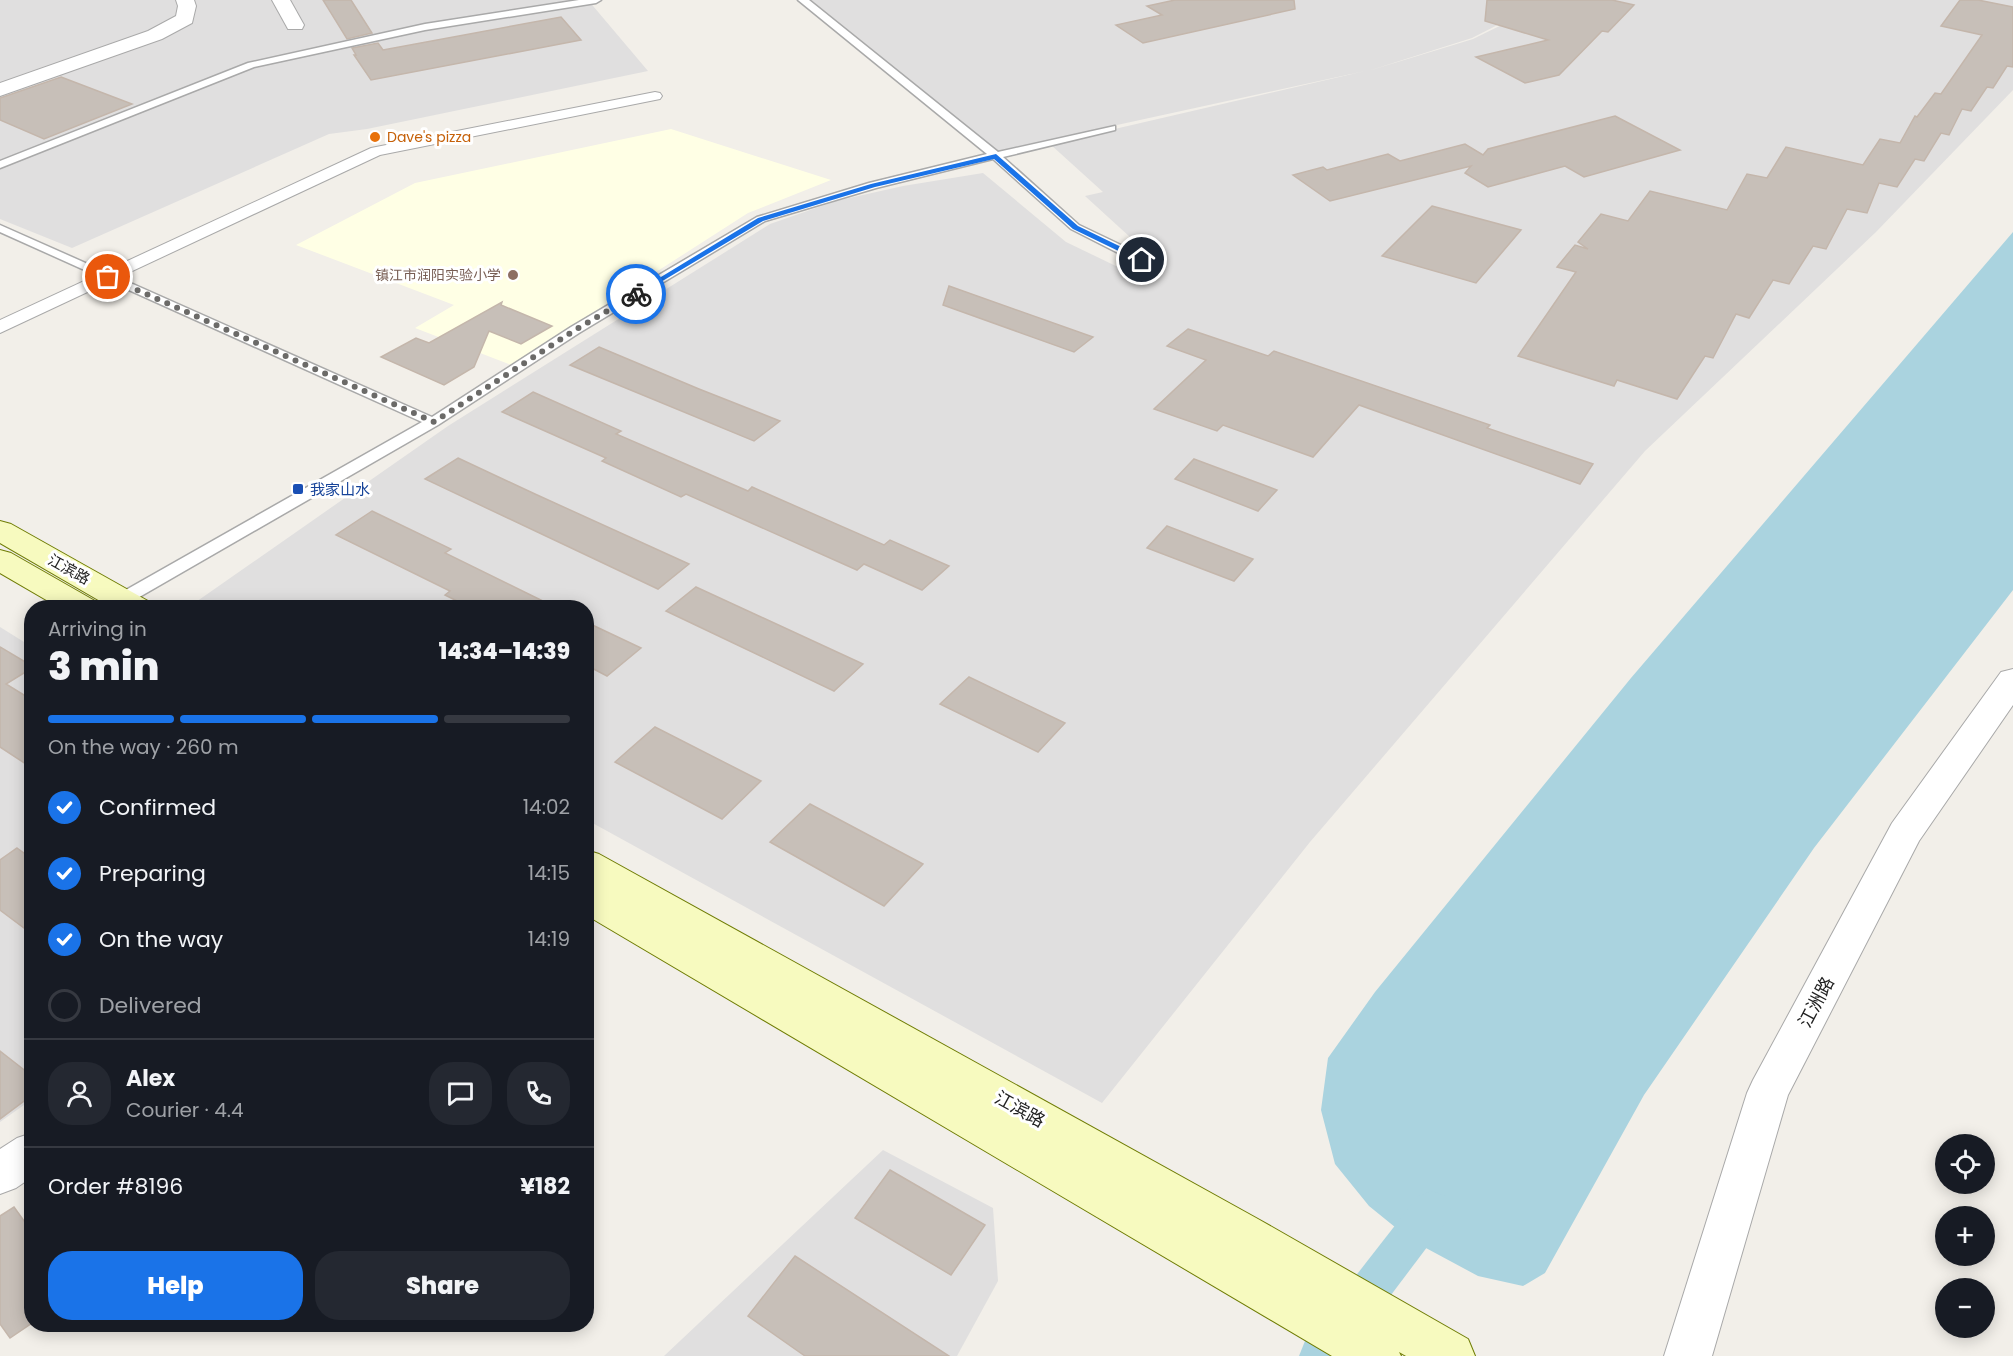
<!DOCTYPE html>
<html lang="en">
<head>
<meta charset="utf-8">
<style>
  body { margin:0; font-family:Poppins,"Noto Sans SC",sans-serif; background:#242831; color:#f1f3f6; height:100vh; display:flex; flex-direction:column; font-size:22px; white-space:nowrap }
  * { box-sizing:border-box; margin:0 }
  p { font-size:20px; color:#9ea1a6 }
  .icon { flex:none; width:33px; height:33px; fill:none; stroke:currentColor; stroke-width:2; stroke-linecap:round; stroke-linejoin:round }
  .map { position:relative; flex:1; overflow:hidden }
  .panel { position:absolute; left:24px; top:600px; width:570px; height:732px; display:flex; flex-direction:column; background:#171b24; border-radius:24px; box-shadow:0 3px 15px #0003 }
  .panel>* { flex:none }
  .tools { position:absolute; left:1935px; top:1134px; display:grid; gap:12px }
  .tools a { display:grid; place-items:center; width:60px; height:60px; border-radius:50%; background:#171b24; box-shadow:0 3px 15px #0003; font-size:30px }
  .pin { position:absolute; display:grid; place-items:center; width:51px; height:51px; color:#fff; margin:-26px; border:3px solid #fff; border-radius:50%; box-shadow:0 2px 6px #0007 }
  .courier { position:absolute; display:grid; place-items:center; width:60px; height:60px; margin:-30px; border:4px solid #1a73e8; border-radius:50%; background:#fff; color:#222; box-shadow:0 2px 8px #0007 }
  .head em { font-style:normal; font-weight:800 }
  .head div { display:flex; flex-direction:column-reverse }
  .head { display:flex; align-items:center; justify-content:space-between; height:102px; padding:0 24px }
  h1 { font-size:39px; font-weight:800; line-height:45px }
  .bar { display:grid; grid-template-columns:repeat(4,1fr); gap:9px 6px; align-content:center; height:72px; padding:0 24px }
  .bar i { height:8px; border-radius:4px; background:#363941 }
  .bar .selected { background:#1a73e8 }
  .bar p { grid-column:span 4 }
  .line { display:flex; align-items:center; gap:15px; padding:0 24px; border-top:2px solid #363941 }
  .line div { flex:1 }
  .round { display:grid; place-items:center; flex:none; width:63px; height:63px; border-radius:24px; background:#242831 }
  ol { padding:0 24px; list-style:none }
  li { display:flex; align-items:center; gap:18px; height:66px }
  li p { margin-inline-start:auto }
  li .icon { padding:6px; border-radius:50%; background:#1a73e8; color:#fff; stroke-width:4 }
  li:last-child { color:#9ea1a6 }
  li i { width:33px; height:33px; border:3px solid #363941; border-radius:50% }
  .button { display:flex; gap:12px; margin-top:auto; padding:12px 24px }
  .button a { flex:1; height:69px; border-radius:24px; background:#1a73e8; color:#fff; font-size:24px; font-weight:800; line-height:69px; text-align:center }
  .button a+a { background:#242831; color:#f1f3f6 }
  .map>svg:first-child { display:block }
  .residential { fill:#e0dfdf }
  .education { fill:#ffffe5 }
  .water { fill:#aad3df }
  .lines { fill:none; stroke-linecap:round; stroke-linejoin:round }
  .canal { fill:#aad3df; fill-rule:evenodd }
  .building { fill:#c7bfb8; stroke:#c4b6ab; stroke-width:1.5 }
  .service-casing { stroke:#a9a9a9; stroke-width:3 }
  .pedestrian-casing { stroke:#a9a9a9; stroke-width:2 }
  .minor-casing { stroke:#a9a9a9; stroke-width:2 }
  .tertiary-casing { stroke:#a9a9a9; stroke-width:2 }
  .secondary-casing { stroke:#707d05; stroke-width:2 }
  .service { fill:#fff; fill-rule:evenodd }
  .pedestrian { fill:#fff; fill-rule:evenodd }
  .minor { fill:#fff; fill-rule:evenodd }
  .tertiary { fill:#fff; fill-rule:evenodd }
  .secondary { fill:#f7fabf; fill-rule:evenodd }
  .route { fill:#1a73e8 }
  .done { stroke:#6b6a68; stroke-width:6; stroke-dasharray:0 10.8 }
  .food-dot { fill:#e8710a; stroke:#fff; stroke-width:2 }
  .education-dot { fill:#8d6e63; stroke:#fff; stroke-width:2 }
  .transit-dot { fill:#1a4fb4; stroke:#fff; stroke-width:2 }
  .labels { text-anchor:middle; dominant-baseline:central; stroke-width:6; stroke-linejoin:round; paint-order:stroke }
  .far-food-label { font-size:14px; fill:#c56008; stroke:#fff; text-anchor:start }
  .far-education-label { font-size:14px; fill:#785e54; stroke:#fff; text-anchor:end }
  .transit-label { font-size:15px; fill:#164399; stroke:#fff; text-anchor:start }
  .street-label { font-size:15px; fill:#222; stroke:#fff }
  .near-street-label { font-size:18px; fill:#222; stroke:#fff }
</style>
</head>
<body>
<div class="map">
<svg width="2013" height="1356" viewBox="0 0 2013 1356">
  <rect width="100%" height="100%" fill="#f2efe9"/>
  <g class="residential">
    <path d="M0 0H588L648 71 367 129 329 134 72 248 0 219Z"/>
    <path d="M811 0H1543L1537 5 1472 38 1368 71 1473 39 1540 6 1546 0H2013V90L1876 232 1645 451 1310 842 1102 1103 587 820 586 608H199L193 604 448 426 770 224 836 201 903 186 983 173 1066 242 1120 268 1153 258 1085 196 1103 192 1050 144 1365 71 998 151Z"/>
    <path d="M0 627 32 647 31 1100 0 1122Z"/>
    <path d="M883 1150 993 1208 998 1281 957 1356H664Z"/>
  </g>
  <path class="education" d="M671 129 831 180 748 213 511 365 415 328 454 305 296 245 415 183Z"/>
  <path class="water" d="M2013 232V590L1814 848 1644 1095 1545 1273 1523 1286 1478 1276 1411 1240 1369 1206 1335 1164 1321 1110 1328 1058 1375 992 1631 678Z"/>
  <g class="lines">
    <path class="canal" d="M1432 1191 1446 1196 1451 1209 1446 1222 1345 1356H1299L1305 1341 1418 1196Z"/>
  </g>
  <g class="building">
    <path d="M323 0H351L372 33 347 39Z"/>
    <path d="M1175 0H1294L1295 9 1143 43 1116 25 1162 15 1147 6Z"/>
    <path d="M1487 0H1612L1634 5 1608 32 1602 31 1559 75 1525 83 1476 57 1548 40 1485 21Z"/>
    <path d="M1960 0H1978L2013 7V67L2007 66 1993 88 1987 87 1971 111 1962 109 1949 135 1941 133 1924 161 1915 159 1897 187 1879 183 1867 213 1847 209 1826 249 1813 246 1789 284 1773 280 1749 318 1736 314 1713 358 1705 356 1677 399 1617 380 1614 386 1518 356 1576 272 1557 267 1575 245 1588 249 1578 242 1601 214 1628 221 1650 191 1727 210 1747 174 1767 178 1786 147 1863 165 1880 139 1900 143 1915 116 1917 117 1935 93 1941 94 1982 35 1941 26Z"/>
    <path d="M561 17 581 40 371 80 354 55H356L352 48 378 43 383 50Z"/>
    <path d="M61 77 132 104 44 139 0 120V98Z"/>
    <path d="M1615 116 1680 150 1584 177 1565 166 1488 187 1465 173 1471 166 1330 201 1293 175 1323 167 1327 170 1388 154 1400 161 1465 144 1483 155 1488 149Z"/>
    <path d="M1432 206 1521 230 1476 283 1382 256Z"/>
    <path d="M949 286 1093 337 1074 352 943 305Z"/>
    <path d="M502 302 501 305 552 326 521 344 489 331 474 367 444 385 381 357 416 338 429 343Z"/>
    <path d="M1188 329 1268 356 1274 351 1490 425 1487 428 1593 464 1580 484 1359 405 1313 457 1223 425 1217 431 1154 409 1206 360 1167 346Z"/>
    <path d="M599 347 699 389 780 421 754 441 570 365Z"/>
    <path d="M533 392 621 431 616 434 748 491 752 487 884 545 890 540 949 566 922 590 864 564 857 570 686 494 681 497 602 461 606 458 502 412Z"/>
    <path d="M458 458 535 494 689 564 658 589 425 479Z"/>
    <path d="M1194 459 1277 490 1258 511 1175 479Z"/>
    <path d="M372 511 451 549 445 553 557 608H471L445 595 450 591 336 535Z"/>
    <path d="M1167 526 1253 559 1234 581 1147 548Z"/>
    <path d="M696 587 863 664 834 691 666 611Z"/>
    <path d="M586 622 641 648 607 676 586 665Z"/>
    <path d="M0 647 32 666V668L6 684 32 700V768L0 747Z"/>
    <path d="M969 677 1065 723 1038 752 940 704Z"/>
    <path d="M655 727 761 781 722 819 615 762Z"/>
    <path d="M810 804 923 864 884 906 770 842Z"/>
    <path d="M17 848 32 859V934L0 910V860Z"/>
    <path d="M0 1051 32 1076V1095L0 1119Z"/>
    <path d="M890 1170 985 1225 951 1275 855 1218Z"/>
    <path d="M14 1207 32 1232V1323L10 1338 0 1324V1216Z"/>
    <path d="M795 1256 949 1356H805L748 1316Z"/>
  </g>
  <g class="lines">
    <defs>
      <g id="service">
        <path d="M579 0H601L596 3 425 30 254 67 0 168V161L248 63 425 24Z"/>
        <path d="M798 0H809L998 152 1115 126V130L1003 157 1079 225 1146 257V263H1138L1071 229 993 159 876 188 765 221 579 333 438 425 129 603H117L115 599 117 595 422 422 0 232V225L432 417 571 327 757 217 869 183 987 154Z"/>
      </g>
      <path id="pedestrian" d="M655 92 660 93 662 96 660 99 380 155 0 333V320L371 148Z"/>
      <g id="minor">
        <path d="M176 0H194L196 6 192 23 162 39 0 96V83L148 31 176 16 178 6Z"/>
        <path d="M272 0H290L304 25 302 29H288Z"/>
        <path d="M32 1133V1177L16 1188 0 1194V1149L17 1138Z"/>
      </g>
      <path id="tertiary" d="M2013 669V705L1919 841 1788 1095 1712 1356H1664L1747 1093 1753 1080 1892 823 2001 672Z"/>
      <g id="secondary">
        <path d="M0 521 11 524 148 601 152 608H112L0 543Z"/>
        <path d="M0 550 11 553 95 601 99 608H60L0 573Z"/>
        <path d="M586 850 599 854 1258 1219 1468 1339 1475 1356H1406L1399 1352 1401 1356H1332L586 915Z"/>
      </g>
    </defs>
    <use href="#service" class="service-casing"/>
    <use href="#pedestrian" class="pedestrian-casing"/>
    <use href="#minor" class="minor-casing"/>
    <use href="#tertiary" class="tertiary-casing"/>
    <use href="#secondary" class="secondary-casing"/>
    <use href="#service" class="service"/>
    <use href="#pedestrian" class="pedestrian"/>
    <use href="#minor" class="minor"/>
    <use href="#tertiary" class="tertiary"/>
    <use href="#secondary" class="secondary"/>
  </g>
  <path class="route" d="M996 154 1078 226 1144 258V261H1139L1073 229 994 159 875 187 763 221 639 295 633 294 758 218 871 184Z"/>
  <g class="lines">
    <path class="done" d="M108 277 434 422 575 330 636 294"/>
  </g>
  <circle class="food-dot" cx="375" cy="137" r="6"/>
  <circle class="education-dot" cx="513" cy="275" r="6"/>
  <rect class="transit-dot" x="292" y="483" width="12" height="12" rx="3"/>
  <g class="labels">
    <g class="far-food-label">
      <text x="387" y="137">Dave's pizza</text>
    </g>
    <g class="far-education-label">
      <text x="501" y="275">镇江市润阳实验小学</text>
    </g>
    <g class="transit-label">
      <text x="310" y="489">我家山水</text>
    </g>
    <g class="street-label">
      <text transform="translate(69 569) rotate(29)">江滨路</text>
    </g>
    <g class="near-street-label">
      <text transform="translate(1816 1002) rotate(-62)">江洲路</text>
      <text transform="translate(1020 1109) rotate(29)">江滨路</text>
    </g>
  </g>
</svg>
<div class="tools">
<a><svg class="icon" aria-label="locate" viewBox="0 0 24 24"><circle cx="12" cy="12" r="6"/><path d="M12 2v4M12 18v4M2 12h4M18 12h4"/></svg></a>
<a>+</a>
<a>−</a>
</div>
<div class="pin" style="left:108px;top:277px;background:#ea580c"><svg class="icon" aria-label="bag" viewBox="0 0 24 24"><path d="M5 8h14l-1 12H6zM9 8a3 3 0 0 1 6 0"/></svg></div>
<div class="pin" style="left:1142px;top:260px;background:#1f2937"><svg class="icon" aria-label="home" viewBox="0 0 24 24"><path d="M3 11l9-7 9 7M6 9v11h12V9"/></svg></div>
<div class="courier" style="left:636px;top:294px"><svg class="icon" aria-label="bike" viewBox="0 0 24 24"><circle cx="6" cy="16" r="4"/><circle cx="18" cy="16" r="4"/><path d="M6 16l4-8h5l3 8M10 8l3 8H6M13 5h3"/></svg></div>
<section class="panel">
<div class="head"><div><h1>3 min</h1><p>Arriving in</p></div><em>14:34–14:39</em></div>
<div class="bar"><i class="selected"></i><i class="selected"></i><i class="selected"></i><i></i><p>On the way · 260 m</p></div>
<ol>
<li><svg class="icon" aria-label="check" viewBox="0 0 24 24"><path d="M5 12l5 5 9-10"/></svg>Confirmed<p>14:02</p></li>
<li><svg class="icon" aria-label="check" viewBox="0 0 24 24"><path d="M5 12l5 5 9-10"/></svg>Preparing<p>14:15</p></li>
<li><svg class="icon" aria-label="check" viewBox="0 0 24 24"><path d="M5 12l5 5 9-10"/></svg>On the way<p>14:19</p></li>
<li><i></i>Delivered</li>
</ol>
<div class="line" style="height:108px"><a class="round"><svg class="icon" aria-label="person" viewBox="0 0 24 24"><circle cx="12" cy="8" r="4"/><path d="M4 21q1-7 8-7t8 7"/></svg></a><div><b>Alex</b><p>Courier · 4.4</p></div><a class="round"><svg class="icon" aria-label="chat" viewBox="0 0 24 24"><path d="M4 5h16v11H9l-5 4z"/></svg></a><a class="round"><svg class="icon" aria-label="phone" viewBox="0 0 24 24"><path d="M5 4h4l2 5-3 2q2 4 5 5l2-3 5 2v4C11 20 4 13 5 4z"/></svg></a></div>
<div class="line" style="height:78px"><div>Order #8196</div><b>¥182</b></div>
<div class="button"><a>Help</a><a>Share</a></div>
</section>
</div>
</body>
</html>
